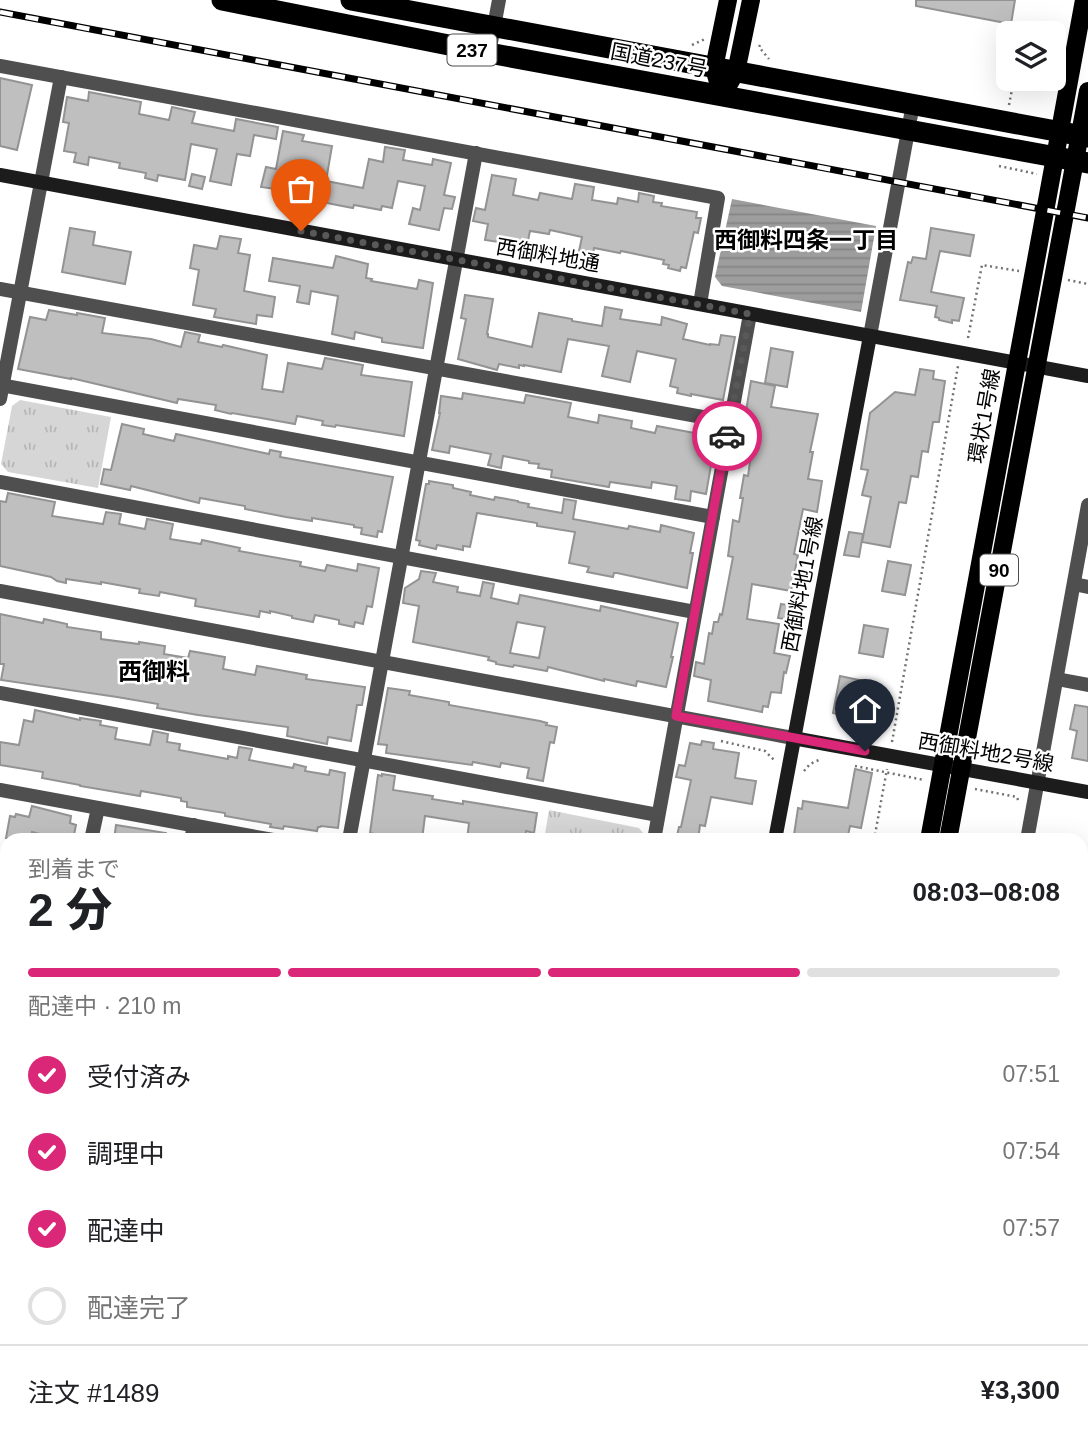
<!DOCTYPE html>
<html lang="ja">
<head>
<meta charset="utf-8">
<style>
  body { margin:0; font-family:Helvetica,"Noto Sans JP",sans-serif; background:#f6f6f6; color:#202124; height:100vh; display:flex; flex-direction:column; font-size:26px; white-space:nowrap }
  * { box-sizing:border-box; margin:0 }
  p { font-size:23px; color:#757577 }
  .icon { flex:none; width:38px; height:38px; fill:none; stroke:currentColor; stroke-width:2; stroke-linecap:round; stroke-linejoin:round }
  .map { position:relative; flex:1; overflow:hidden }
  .panel { position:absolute; left:0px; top:833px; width:1088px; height:616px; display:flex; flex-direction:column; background:#fff; border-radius:21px 21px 0 0; box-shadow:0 7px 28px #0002 }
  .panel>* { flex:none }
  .controls { position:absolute; left:996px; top:21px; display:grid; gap:14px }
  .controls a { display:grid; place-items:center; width:70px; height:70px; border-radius:10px; background:#fff; box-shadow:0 7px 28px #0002; font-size:35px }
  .pin { position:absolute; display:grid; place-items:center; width:60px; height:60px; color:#fff; margin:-72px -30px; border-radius:50% 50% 50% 0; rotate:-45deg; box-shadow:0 0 7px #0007 }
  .pin .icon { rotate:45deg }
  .courier { position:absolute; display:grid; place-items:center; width:70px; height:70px; margin:-35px; border:5px solid #db2777; border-radius:50%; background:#fff; color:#222; box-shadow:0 2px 9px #0007 }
  .head em { font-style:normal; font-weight:800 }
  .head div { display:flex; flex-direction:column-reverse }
  .head { display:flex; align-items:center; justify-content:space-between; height:119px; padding:0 28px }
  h1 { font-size:46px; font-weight:800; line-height:52px }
  .bar { display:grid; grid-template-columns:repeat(4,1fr); gap:10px 7px; align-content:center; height:84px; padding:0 28px }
  .bar i { height:9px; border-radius:5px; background:#e0e0e0 }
  .bar .on { background:#db2777 }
  .bar p { grid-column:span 4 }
  .line { display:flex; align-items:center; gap:18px; padding:0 28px; border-top:2px solid #e0e0e0 }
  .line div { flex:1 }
  ol { padding:0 28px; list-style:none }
  li { display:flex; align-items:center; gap:21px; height:77px }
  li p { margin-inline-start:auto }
  li .icon { padding:7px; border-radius:50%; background:#db2777; color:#fff; stroke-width:4 }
  li:last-child { color:#757577 }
  li i { width:38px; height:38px; border:4px solid #e0e0e0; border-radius:50% }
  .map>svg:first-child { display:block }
  .grass { fill:url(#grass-dots) }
  .park { fill:url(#park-tufts) }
  .water { fill:url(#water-rules) }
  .building { fill:#bfbfbf; stroke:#939393; stroke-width:2; fill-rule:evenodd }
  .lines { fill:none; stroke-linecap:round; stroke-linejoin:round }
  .path { stroke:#717171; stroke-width:2.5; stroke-dasharray:2 3.5; stroke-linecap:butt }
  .lane { stroke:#4f4f4f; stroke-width:9 }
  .street { stroke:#4f4f4f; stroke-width:14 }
  .secondary { stroke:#1c1c1c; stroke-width:14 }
  .primary { stroke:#000; stroke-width:18 }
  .highway { stroke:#000; stroke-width:21 }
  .rail-casing { stroke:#000; stroke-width:7 }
  .rail { stroke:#fff; stroke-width:4.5; stroke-dasharray:13; stroke-linecap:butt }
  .done { stroke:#595959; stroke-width:7; stroke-dasharray:0 12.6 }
  .route { stroke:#db2777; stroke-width:9 }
  .labels { text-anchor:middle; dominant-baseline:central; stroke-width:5; stroke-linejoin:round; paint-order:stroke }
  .shield { fill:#fff; stroke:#4c4c4c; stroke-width:2 }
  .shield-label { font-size:19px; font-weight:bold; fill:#000 }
  .street-label { font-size:21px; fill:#000; stroke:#fff }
  .neighbourhood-label { font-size:23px; font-weight:bold; fill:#000; stroke:#fff }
  .quarter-label { font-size:24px; font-weight:bold; fill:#000; stroke:#fff }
</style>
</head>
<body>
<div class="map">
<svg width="1088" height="1449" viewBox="0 0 1088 1449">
  <defs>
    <pattern id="grass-dots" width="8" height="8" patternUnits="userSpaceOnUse" patternTransform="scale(1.75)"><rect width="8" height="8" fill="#d6d6d6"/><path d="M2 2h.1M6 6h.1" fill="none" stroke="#b6b6b6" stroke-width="1.8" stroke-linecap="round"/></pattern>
    <pattern id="park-tufts" width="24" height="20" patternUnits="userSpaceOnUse" patternTransform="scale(1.75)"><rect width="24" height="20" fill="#d6d6d6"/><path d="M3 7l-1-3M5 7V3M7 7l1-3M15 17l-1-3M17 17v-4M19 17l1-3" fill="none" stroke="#b6b6b6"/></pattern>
    <pattern id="water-rules" width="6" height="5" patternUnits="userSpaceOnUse" patternTransform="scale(1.75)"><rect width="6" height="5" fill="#9d9d9d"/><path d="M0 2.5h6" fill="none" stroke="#858585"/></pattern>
  </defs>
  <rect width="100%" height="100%" fill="#fff"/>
  <path class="grass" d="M1082 1353 1088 1354V1405L1082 1404Z"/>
  <g class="park">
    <path d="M20 400 111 417 98 488 8 472 1 464 12 406Z"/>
    <path d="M549 810 639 828 644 834 643 840H544Z"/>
  </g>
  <path class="water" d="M732 199 876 226 861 312 722 286 715 277Z"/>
  <g class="building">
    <path d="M916 0H1015L1011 24 916 6Z"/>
    <path d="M0 78 32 85 17 150 0 146Z"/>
    <path d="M89 92 141 102 139 114 169 120 172 107 195 112 192 123 234 131 236 119 278 127 276 139 254 135 250 156 237 154 231 185 210 181 217 149 191 144 185 180 158 175 157 181 145 178 146 173 119 168 120 163 89 157 88 165 74 162 76 153 64 151 69 123 63 122 67 97 88 101Z"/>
    <path d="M283 131 304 135 302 141 332 146 326 181 363 188 369 159 383 162 385 147 405 150 403 160 432 165 433 159 451 163 444 195 455 197 452 209 444 208 439 230 409 224 413 208 420 210 425 186 398 181 392 208 382 206 381 210 354 205 353 208 337 205 283 194V190L261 187 266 167 276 169Z"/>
    <path d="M192 174 205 177 202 189 189 186Z"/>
    <path d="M492 175 516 179 513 195 538 200 540 193 572 199 575 184 594 187 592 200 617 204 618 198 638 202 639 193 654 196 653 202 662 203 661 206 697 212 696 218H701L698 233 694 232 686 268 681 267 680 271 668 268 669 265 663 264 664 260 621 251 620 253 594 248 593 254 579 251 582 237 550 230 549 234 530 231 527 245 506 241 505 243 485 240 488 224 473 221 476 208 485 210Z"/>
    <path d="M70 228 95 232 93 245 131 252 125 284 62 272Z"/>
    <path d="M931 228 974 235 970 256 940 251 931 292 964 298 959 321 952 320V323L939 320V318L935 317 937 306 900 300 908 262 911 263 913 257 926 259Z"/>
    <path d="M220 236 241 239 238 253 250 255 244 291 275 297 272 317 257 315 256 324 214 317 216 309 193 305 199 270 190 268 194 245 217 249Z"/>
    <path d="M336 256 368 264 366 278 372 279 371 281 417 289 419 280 433 283 423 348 382 342V338L355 332 354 339 332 334 338 296 311 291 309 304 297 302 300 286 269 281 273 258 333 268Z"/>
    <path d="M465 295 493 299 487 334H488V337L532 347 539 313 572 319V321L602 326 605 307 622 310 620 319 661 325 662 317 687 324 683 339 710 345V344L719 345 721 335 735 337 723 400 691 394V396L677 393 678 388 670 386 676 359 637 351 630 382 602 376 609 346 568 339 561 372 524 365V366L519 365V368L499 364 497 370 458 359 466 319 461 318Z"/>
    <path d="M49 310 77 315V313L105 318 102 333 151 339 181 347 185 332 200 335 198 342 222 347 223 345 267 355 262 389 283 392 288 363 322 369 325 358 363 365 361 375 412 382 404 436 336 425 335 427 322 425 323 421 297 416 295 424 232 413 231 414 215 410 216 405 178 399 177 403 71 378V379L18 369 30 317 46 320Z"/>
    <path d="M771 348 793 352 787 387 765 383Z"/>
    <path d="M920 369 934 371 933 379 945 381 939 422H933L928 452 922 451 918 477 911 476 906 503 899 502 890 547 862 542 871 497 862 495 868 470 861 469 870 413 895 392 915 395Z"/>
    <path d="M751 381 775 386 771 407 818 414 810 452H813L808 479 822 481 817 512 803 509 794 554 798 555 791 591 752 584 747 619 779 624 774 653 790 656 786 673 784 672 781 693 771 692 768 707 763 706 762 712 708 701 711 680 694 676 696 662 704 664 709 633 712 634 714 622H718L720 614 722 615 733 557 728 556 733 520 739 522 743 498H740L744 475 748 476 755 427H752L754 418 745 417Z"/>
    <path d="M463 393 524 403 526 395 571 403 568 417 598 423 599 415 632 421 631 428 655 433 657 426 716 437 706 494 691 491 690 501 675 499 677 486 652 482 651 488 610 482 609 487 551 477 552 470 538 468 539 464 529 463V461L503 456 501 468 488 465 491 454 450 446 449 453 432 450 440 413H439L441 396 462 399Z"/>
    <path d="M122 424 144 429 143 434 174 441 176 434 269 454 270 450 281 452 280 457 393 477 382 532 378 531 377 537 361 534 362 528 354 527V525L312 518V521L286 517 245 509V506L200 498 199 503 131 486 130 490 101 484 104 469 111 470Z"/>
    <path d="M429 481 453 485V488L471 492 470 495 494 500 495 497 518 501V502L529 504 528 507 562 513 564 499 576 501 573 519 628 529 629 526 660 532 661 525 694 533 690 553H693L687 588 617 573H614L613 577 587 572 589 567 569 563 575 532 537 526V523L477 513 470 547 463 546V550L437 545 436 549 419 545 420 541 416 540 426 484H429Z"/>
    <path d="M8 493 55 502 52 516 103 524 106 512 121 514 119 524 145 529 147 519 173 524 170 539 201 544 202 540 240 548 239 551 301 562 300 566 325 571 327 565 357 571 358 564 379 568 372 607 367 606 363 624 355 622 354 627 339 624V620L315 615 313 622 292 618V616L270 611V613L260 611 259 617 195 606 196 599 160 592 159 596 139 593 140 589 101 582V584L66 579V583L57 581 51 577 0 566V501L6 502Z"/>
    <path d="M849 532 863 534 859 557 844 555Z"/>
    <path d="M888 561 911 565 905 595 882 591Z"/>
    <path d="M421 571 436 573 433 582 458 587 457 592 480 596 483 582 494 584 491 598 518 604 520 595 600 611 601 606 678 623 671 657H673L666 687 637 681 636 686 604 679V681L548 667 547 671 514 665 513 667 496 664V662L488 660 489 657 413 642 419 606 403 603 405 588 419 579ZM517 622 545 627 539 658 510 653Z"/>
    <path d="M781 604 794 606 791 620 778 618Z"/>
    <path d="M0 614 43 623 44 619 67 624V627L101 632V639L139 644V642L165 646 164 654 188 658 190 651 225 657 223 669 255 675 257 666 307 675 306 679 365 687 362 705H357L351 741 328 737 327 744 287 736 288 727 198 715 157 708 158 704 117 697 1 680 4 664H0Z"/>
    <path d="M864 625 888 629 883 657 859 653Z"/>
    <path d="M840 676 864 681 859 704 885 709 882 726 863 723V720L833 713Z"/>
    <path d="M388 688 410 691 409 695 449 702V705L540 721 547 723 546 725 557 727 554 743 550 742 543 781 527 778 529 768 501 763 500 767 473 762 472 765 386 753 387 745 378 744Z"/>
    <path d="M1075 705 1088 707V761L1072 758 1077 731 1070 729Z"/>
    <path d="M35 710 80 720V718L101 721 100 725 117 728 115 739 150 745 153 731 168 734 167 742 180 744 179 750 228 759V756L237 758 239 747 252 749 249 760 293 768 294 764 306 767 305 771 329 775 330 770 345 773 338 828 321 826 320 827H318L317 831 284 826 283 829 270 827 271 824 225 816V813L187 807V802L181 801V798L141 791 140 796 80 786V785L42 778 43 772 0 765V742L19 745 24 720 33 722Z"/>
    <path d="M702 741 714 743 713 749 739 753 735 778 756 781 752 804 711 797 705 826 700 825 698 840H676L679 827H681L691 780 676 777 679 765 685 766 690 743 701 745Z"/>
    <path d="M855 769 872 773 861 828 850 826 847 840H818L794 835 798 808 802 809 803 801 848 808Z"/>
    <path d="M382 774 395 776 393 790 433 796 432 799 463 804V801L537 813 534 833 526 831 525 840H467L469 823 425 816 422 840H388V837L370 833 378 775 382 776Z"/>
    <path d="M32 806 71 816 70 823 76 825 73 840H64L32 832 31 840 6 838 10 816 15 817 16 814 29 817Z"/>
    <path d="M116 825 166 833V840H114Z"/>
  </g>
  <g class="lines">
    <g class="path">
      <path d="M692 45 705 39"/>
      <path d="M760 45 759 47 769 59"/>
      <path d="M1009 105 1014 79"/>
      <path d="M999 166 1037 174"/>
      <path d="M1068 280 1088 284"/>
      <path d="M968 338 982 265 1019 271"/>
      <path d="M721 741 765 751 775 761"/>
      <path d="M892 742 958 366"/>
      <path d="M855 766 924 780"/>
      <path d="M804 771 810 764 821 759"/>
      <path d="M975 789 1017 797 1018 800"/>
      <path d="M874 840 887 769"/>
      <path d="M0 1044 7 1049"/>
      <path d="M490 1442 526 1449"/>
      <path d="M1015 1442 1049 1449"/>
      <path d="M260 1443 291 1449"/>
      <path d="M590 1449 591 1442"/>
      <path d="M861 1449 875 1447 884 1449"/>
    </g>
    <g class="lane">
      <path d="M17 1449 18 1442"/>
      <path d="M104 1449 106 1442"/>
      <path d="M133 1449 135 1442"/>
    </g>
    <g class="street">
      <path d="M489 53 499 0"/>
      <path d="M0 66 718 198 700 304"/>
      <path d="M0 289 730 422"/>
      <path d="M870 336 913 104"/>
      <path d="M0 385 713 517"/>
      <path d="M0 399 61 77"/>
      <path d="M0 482 695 612"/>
      <path d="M1074 584 1088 587"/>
      <path d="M0 591 793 738"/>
      <path d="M1057 679 1088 685"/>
      <path d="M0 693 658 815"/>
      <path d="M0 790 273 840"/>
      <path d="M91 840 98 808"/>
      <path d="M191 840 194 825"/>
      <path d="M349 840 476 153"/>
      <path d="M654 840 750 314"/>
      <path d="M1027 840 1088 505"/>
      <path d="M0 901 7 904"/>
      <path d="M1082 903 1088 904"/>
      <path d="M1082 1163 1088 1128"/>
      <path d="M1082 1291 1088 1292"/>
      <path d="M0 1338 7 1339"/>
      <path d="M0 1402 7 1404"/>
      <path d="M211 1442 249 1449"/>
      <path d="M538 1442 574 1449"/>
      <path d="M174 1449 175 1442"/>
    </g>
    <g class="secondary">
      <path d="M0 175 1088 376"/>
      <path d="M793 738 1088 792"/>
      <path d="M775 840 870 336"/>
      <path d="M0 1025 7 1030"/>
      <path d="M1082 1181 1088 1182"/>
      <path d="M928 1442 966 1449"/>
    </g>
    <g class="primary">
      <path d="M722 96 736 72 751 0"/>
      <path d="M722 96 714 68 728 0"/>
      <path d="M929 840 1084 0"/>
      <path d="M948 840 1088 91"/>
      <path d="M815 1449 816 1442"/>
      <path d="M837 1449 838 1442"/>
    </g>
    <g class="highway">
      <path d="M222 0 489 53 1088 163"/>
      <path d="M351 0 1088 137"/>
    </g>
    <defs>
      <path id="rail" d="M0 12 1088 218"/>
    </defs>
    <use href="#rail" class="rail-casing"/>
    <use href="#rail" class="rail"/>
  </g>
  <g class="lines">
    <path class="done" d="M301 231 750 314 727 436"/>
    <path class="route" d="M727 436 676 716 865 751"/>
  </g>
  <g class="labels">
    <g class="shield">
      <rect x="447.5" y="34.5" width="49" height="31" rx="5"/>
      <rect x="980" y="554.5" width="38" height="31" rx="5"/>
    </g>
    <g class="shield-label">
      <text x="472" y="50">237</text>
      <text x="999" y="570">90</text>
    </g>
    <g class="street-label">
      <text transform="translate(659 60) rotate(11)">国道237号</text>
      <text transform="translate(548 255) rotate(10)">西御料地通</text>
      <text transform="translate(984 416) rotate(-80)">環状1号線</text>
      <text transform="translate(802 584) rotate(-79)">西御料地1号線</text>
      <text transform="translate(986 752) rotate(10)">西御料地2号線</text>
    </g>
    <g class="neighbourhood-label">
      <text x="806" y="240">西御料四条一丁目</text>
    </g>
    <g class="quarter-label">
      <text x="154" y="671">西御料</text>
    </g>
  </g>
</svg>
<div class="controls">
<a><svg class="icon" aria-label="layers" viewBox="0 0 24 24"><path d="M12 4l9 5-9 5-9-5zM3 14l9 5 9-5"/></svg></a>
</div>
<div class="pin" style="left:301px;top:231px;background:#ea580c"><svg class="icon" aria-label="bag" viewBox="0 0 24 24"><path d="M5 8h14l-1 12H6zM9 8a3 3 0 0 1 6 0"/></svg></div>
<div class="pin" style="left:865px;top:751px;background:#1f2937"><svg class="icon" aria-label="home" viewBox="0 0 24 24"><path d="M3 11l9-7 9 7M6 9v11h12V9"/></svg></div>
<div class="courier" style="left:727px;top:436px"><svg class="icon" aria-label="car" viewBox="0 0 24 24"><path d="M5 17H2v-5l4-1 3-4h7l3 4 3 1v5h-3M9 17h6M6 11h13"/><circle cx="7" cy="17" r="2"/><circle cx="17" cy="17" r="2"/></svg></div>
<section class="panel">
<div class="head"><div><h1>2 分</h1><p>到着まで</p></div><em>08:03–08:08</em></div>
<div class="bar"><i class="on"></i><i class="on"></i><i class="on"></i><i></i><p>配達中 · 210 m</p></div>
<ol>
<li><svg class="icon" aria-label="check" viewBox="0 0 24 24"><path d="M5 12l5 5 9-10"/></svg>受付済み<p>07:51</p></li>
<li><svg class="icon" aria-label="check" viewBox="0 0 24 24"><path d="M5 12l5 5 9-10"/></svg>調理中<p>07:54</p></li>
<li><svg class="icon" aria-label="check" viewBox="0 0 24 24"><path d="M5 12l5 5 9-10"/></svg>配達中<p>07:57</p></li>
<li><i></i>配達完了</li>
</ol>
<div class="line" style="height:91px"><div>注文 #1489</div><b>¥3,300</b></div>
</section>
</div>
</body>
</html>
